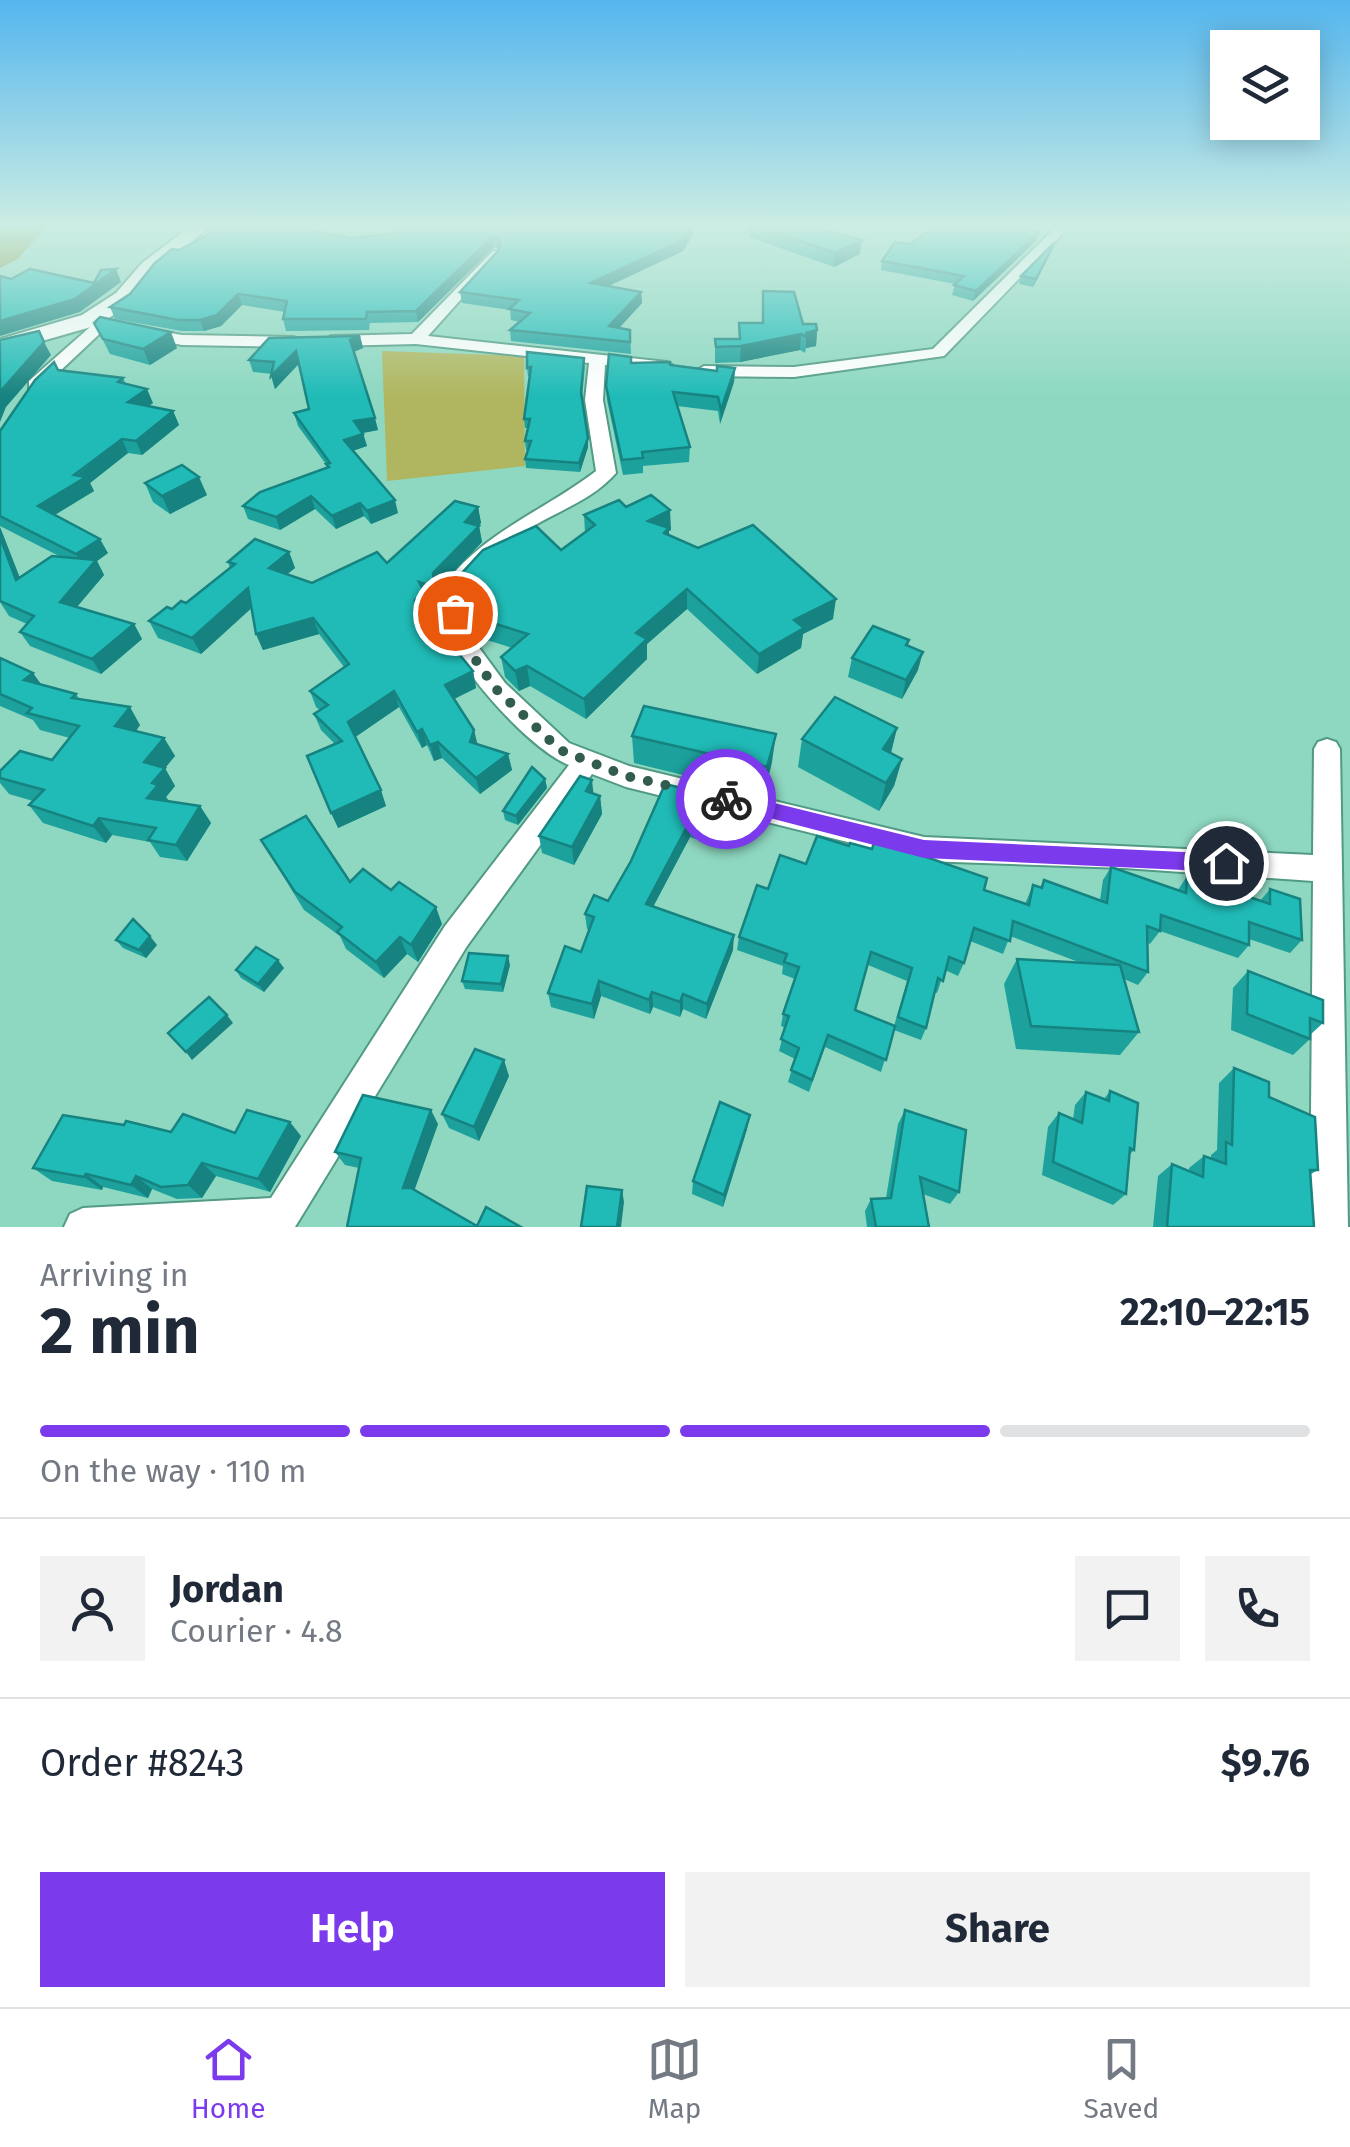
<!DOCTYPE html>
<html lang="en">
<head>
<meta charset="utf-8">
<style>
  body { margin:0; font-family:"Fira Sans",sans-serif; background:#f2f2f3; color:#1f2937; height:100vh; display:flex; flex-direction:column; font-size:38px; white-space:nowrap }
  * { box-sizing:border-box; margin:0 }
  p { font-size:32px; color:#747a83 }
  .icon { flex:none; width:55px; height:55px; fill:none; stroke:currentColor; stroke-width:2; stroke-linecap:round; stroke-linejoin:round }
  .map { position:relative; height:1227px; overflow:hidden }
  .drawer { display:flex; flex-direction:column; background:#fff; flex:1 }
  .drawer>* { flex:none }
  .fabs { position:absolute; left:1210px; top:30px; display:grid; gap:20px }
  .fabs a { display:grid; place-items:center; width:110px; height:110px; border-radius:0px; background:#fff; box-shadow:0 5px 25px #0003; font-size:50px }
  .pin { position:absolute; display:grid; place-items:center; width:85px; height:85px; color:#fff; margin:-42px; border:5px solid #fff; border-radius:50%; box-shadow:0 2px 10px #0007 }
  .courier { position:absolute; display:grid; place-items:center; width:100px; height:100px; margin:-50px; border:8px solid #7c3aed; border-radius:50%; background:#fff; color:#222; box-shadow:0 2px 12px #0007 }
  .head em { font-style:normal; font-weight:700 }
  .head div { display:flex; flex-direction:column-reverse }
  .head { display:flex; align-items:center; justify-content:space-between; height:170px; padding:0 40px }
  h1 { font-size:65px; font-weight:700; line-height:75px }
  .bar { display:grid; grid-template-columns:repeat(4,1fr); gap:15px 10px; align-content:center; height:120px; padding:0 40px }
  .bar i { height:12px; border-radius:8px; background:#e0e1e3 }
  .bar .on { background:#7c3aed }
  .bar p { grid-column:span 4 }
  .line { display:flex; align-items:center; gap:25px; padding:0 40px; border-top:2px solid #e0e1e3 }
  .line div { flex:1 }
  .round { display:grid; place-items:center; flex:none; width:105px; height:105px; border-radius:0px; background:#f2f2f3 }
  .primary-button { display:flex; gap:20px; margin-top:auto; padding:20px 40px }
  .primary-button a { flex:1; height:115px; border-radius:0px; background:#7c3aed; color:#fff; font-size:40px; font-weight:700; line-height:115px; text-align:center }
  .primary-button a+a { background:#f2f2f3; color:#1f2937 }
  .tab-bar { display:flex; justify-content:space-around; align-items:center; height:140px; border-top:2px solid #e0e1e3; background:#fff; font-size:28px; color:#747a83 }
  .tab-bar a { display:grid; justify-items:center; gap:5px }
  .tab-bar .on { color:#7c3aed }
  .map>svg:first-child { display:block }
  .green { fill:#b0b65f }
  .forest { fill:#898f2e }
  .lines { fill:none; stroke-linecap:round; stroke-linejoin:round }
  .street-casing { stroke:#519a85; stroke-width:4 }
  .secondary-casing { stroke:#519a85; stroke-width:4 }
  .street { fill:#fff; fill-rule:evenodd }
  .secondary { fill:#fff; fill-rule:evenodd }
  .wall { fill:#1ca19d; fill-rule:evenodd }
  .shaded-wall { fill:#168380 }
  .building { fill:#20bbb7; stroke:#168380; stroke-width:2.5 }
  .route { fill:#7c3aed }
  .done { stroke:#325c4f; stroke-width:10; stroke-dasharray:0 18 }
</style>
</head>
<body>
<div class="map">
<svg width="1350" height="1227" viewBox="0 0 1350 1227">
  <rect width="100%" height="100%" fill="#8ed8c1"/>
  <path class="green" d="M382 351 524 356 525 466 387 481Z"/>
  <path class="forest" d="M0 225H47L18 259 0 268Z"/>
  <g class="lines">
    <defs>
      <g id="street">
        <path d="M1058 225H1071L944 356 794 377 704 376 696 371 704 366 794 367 933 349Z"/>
        <path d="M493 251 498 252V258L428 336 667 362 675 367 667 372 605 365 603 400 616 473C594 498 565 508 537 524 507 541 484 566 462 592L469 634 505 683 569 743 629 766 924 837 1313 855 1314 749 1318 742 1327 739 1336 742 1340 749 1348 1227H1310L1313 881 1124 868 924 861 626 787 592 774 467 946 295 1227H64L70 1214 83 1208 271 1198 445 926 569 765C531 750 464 675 448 637 442 624 442 605 440 591 479 533 543 512 596 471L585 400 589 363 416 344 331 346 323 341 331 336 412 334Z"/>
        <path d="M98 320 111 323 41 389H29V381Z"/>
        <path d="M147 329 182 335 294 337 302 342 294 347 182 345 141 337V331Z"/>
      </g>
      <path id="secondary" d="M192 225H212L156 271 132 303 98 325 0 353V339L82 315 116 293 142 263Z"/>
    </defs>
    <use href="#street" class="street-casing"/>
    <use href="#secondary" class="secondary-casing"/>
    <use href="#street" class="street"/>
    <use href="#secondary" class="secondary"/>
  </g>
  <g class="wall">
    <path d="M227 225H310L303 229 350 238 693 234 683 251 608 286 641 292 642 303 619 328 630 330 631 354 511 341 510 330 519 322 511 320 510 310 462 303 460 292 499 249 494 247 418 322 370 323 369 330 286 331 283 319 285 312 242 305 221 326 204 331H182L115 319 110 307 130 294 179 250Z"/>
    <path d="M750 225H807L860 254 834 267 749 237Z"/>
    <path d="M938 225H1018L1036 241 973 301 952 295 955 284 881 270 882 261 910 244Z"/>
    <path d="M1055 242 1052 250 1033 287 1019 284 1021 276Z"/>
    <path d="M763 291 803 324 817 330 816 346 806 348 805 353 800 350 740 362 715 363V339H739V323H762Z"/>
    <path d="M94 323 177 348 150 365 110 354Z"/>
    <path d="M360 336 363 348 354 352 378 430 363 433 367 446 353 451 398 513 371 524 364 516 336 529 315 509 280 530 248 519 243 506 328 467 298 426 294 413 309 409 299 364 275 389 272 374 253 372 249 360Z"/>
    <path d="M631 363 670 365 717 371 735 368 734 382 720 424 718 411 677 406 690 447 689 462 643 466V473L623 475 607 400 606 386Z"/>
    <path d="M585 366 582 398 588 447 580 472 526 468 525 459 528 450H526L525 441 528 428H525L524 419 529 376H528L527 368Z"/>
    <path d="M58 370 123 378 126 384 153 403 148 406 173 411 179 425 142 455 128 453 90 483 94 491 55 515 108 553 97 561 104 575 77 607 134 624 142 639 101 674 30 646 20 632 27 624 9 616 0 602V527L20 578 61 557 0 526V431Z"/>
    <path d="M145 483 207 495 170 514 153 502Z"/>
    <path d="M478 507 481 523 479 526 482 542 437 589 438 603 426 599 428 607 424 611 473 671 476 688 454 699 477 744 508 754 512 770 480 794 442 758 434 761 427 745 422 748 399 707 355 737 386 806 338 828 335 744 321 730 314 714 320 710 316 707 310 691 344 667 319 634 263 650 256 634 251 608 201 654 158 638 149 621 186 603 230 568 228 562 289 552 295 568 287 574 312 583 387 563Z"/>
    <path d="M626 507 671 530 669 531V535L833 619 803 634 801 648 757 674 687 609 647 644V659L586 719 530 686 519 691 505 677 501 657 512 648 484 639 480 619 482 617 469 613 462 573 561 550 585 532 584 515Z"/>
    <path d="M909 640 908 646 918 670 902 699 848 677 852 658Z"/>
    <path d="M0 658 41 685 76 694 80 700 140 725 136 731 164 738 175 756 164 768 175 786 166 797 169 801 200 806 211 823 187 861 160 857 150 842 112 835 106 843 43 823 29 805 33 801 9 794 0 783V771L52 760 70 738 40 730 33 720 0 706Z"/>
    <path d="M897 728 891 753 902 759 894 786 879 811 798 767 802 739Z"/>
    <path d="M632 736 772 762 764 795 634 763Z"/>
    <path d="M545 779 547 788 518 825 505 820 503 811Z"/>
    <path d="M665 784 731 800 730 817 719 847 690 837 653 907 733 950 706 1019 683 1009 680 1017 653 1007 650 1014 601 996 594 1019 551 1007 548 993 581 952 589 930 587 929 585 914 608 901 631 861Z"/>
    <path d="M594 794 600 796 602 814 574 865 542 853 539 836Z"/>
    <path d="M261 840 350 882 391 890 442 924 418 962 407 954 384 978 346 949 340 936 304 910Z"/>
    <path d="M806 864 984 890 1025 904 1033 885 1040 887 1044 880 1100 900 1103 880 1111 867 1178 890 1187 876 1260 901 1270 889 1302 940 1290 953 1249 939V945L1238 958 1160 931 1150 944 1148 943V972L1138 985 1124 979 1139 1032 1120 1055 1016 1049 1004 984 1017 959 1081 963 1010 936 1003 954 970 941 964 963 958 976 945 970 937 993 934 992 926 1028 921 1040 894 1030 881 1072 825 1047 809 1092 788 1082 795 1059 779 1051 785 1028 781 1026 783 1014 795 979 782 974 783 966 737 950 739 937 768 889ZM868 965 907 981 894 1026 855 1010Z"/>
    <path d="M116 940 157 945 146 958 123 948Z"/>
    <path d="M510 965 503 992 465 989 462 981Z"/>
    <path d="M284 968 264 992 241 978 236 970Z"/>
    <path d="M1248 971 1323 1023 1310 1035V1039L1293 1055 1231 1030 1233 988Z"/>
    <path d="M1234 1068 1269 1097 1318 1170 1311 1174 1314 1227H1153L1158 1176 1172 1164 1189 1171V1168L1204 1156 1211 1158V1155L1217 1150 1219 1083Z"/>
    <path d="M509 1076 479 1141 449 1128 442 1114Z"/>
    <path d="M1110 1091 1134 1150 1129 1155 1126 1194 1113 1205 1042 1175 1048 1127 1059 1113 1073 1119 1075 1105 1086 1092 1104 1099Z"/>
    <path d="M905 1110 959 1192 950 1204 923 1194 929 1227H867L865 1211 871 1199 886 1198 898 1124Z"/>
    <path d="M438 1124 414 1190 477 1226 521 1227H347L359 1168 345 1165 335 1152Z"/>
    <path d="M747 1129 723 1207 692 1194 693 1181Z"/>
    <path d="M171 1132 301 1136 270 1192 216 1176 202 1198 177 1199 152 1189 148 1198 103 1187 102 1190 52 1181 33 1168Z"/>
  </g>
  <g class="shaded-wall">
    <path d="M289 225H310L290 236Z"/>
    <path d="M693 225V234L683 251 592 294 591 283Z"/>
    <path d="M1039 232 1036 241 973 301 976 291Z"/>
    <path d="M492 237 494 247 418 322 416 311Z"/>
    <path d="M862 240 860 254 834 267 835 253Z"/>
    <path d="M1055 242 1052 250 1033 287 1036 279Z"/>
    <path d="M116 269 121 282 80 312 0 336V321L75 299Z"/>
    <path d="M641 292 642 303 610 338 609 326Z"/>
    <path d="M238 294 242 305 221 326 204 331 200 320Z"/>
    <path d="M817 330 816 346 806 348V333Z"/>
    <path d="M171 332 177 348 150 365 143 349Z"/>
    <path d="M801 334 800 350 740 362 741 346Z"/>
    <path d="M360 336 363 348 353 352 350 340Z"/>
    <path d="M44 342 51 355 6 407 0 422V392Z"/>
    <path d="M296 351 299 363 275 389 271 376Z"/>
    <path d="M735 368 734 382 720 424 721 410Z"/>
    <path d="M147 389 153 403 134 416 128 402Z"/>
    <path d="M173 411 179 425 142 455 136 441Z"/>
    <path d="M375 418 378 430 357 434 354 421Z"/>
    <path d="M363 434 367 446 348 452 344 440Z"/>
    <path d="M588 438V447L580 472 579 463Z"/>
    <path d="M122 439 128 453 90 483 94 491 46 520 38 506Z"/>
    <path d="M199 477 207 495 170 514 162 496Z"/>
    <path d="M311 496 315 509 280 530 276 517Z"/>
    <path d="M395 500 398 513 371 524 367 511Z"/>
    <path d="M360 503 364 516 336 529 332 516Z"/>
    <path d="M478 507 481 523 468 537 479 526 482 542 437 589 438 603 434 587 433 573 465 522Z"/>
    <path d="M670 510 671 530 669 531V547L648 521Z"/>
    <path d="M0 527 26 594 16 580 0 537Z"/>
    <path d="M100 539 108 553 97 561 104 575 69 616 60 602 85 569 76 554Z"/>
    <path d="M289 552 295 568 275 584 269 568Z"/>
    <path d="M248 588 255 605 201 654 192 638Z"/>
    <path d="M687 589V609L647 644V659L586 719 584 699 636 633Z"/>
    <path d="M424 591 428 607 420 616 415 600Z"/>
    <path d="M836 599 833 619 803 634 801 648 757 674 759 654 794 620Z"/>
    <path d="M313 618 319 634 263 650 256 634Z"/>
    <path d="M134 624 142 639 101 674 92 659Z"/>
    <path d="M923 652 918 670 902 699 906 680Z"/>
    <path d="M527 666 530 686 519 691 515 671Z"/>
    <path d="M473 671 476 688 450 701 445 685Z"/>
    <path d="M33 673 46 691 24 680Z"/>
    <path d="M394 691 399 707 354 738 348 722Z"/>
    <path d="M130 707 140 725 126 744 115 726Z"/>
    <path d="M897 728 890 756 883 749Z"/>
    <path d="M422 729 427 745 422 748 417 732Z"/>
    <path d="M474 730 478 746 470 742Z"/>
    <path d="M776 734 772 762 764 795 767 767Z"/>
    <path d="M164 738 175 756 157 778 165 768 175 786 166 797 169 802 147 798 144 762Z"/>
    <path d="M438 742 442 758 434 761 430 745Z"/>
    <path d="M508 754 512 770 480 794 476 778Z"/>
    <path d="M902 759 894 786 879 811 886 783Z"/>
    <path d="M545 779 547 788 518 825 516 816Z"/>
    <path d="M592 780 594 798 586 791Z"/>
    <path d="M381 790 386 806 338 828 331 813Z"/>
    <path d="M600 796 602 814 574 865 572 847Z"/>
    <path d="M731 800 730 817 719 847 720 830Z"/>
    <path d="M200 806 211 823 187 861 176 845Z"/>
    <path d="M99 818 112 835 106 843 93 826Z"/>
    <path d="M690 821V837L646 920V904Z"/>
    <path d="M436 907 442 924 418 962 411 945Z"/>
    <path d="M734 935 733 950 706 1019 707 1004Z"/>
    <path d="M150 936 157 945 146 958 139 950Z"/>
    <path d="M400 937 407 954 384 978 376 962Z"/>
    <path d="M508 956 510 965 503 992 501 984Z"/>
    <path d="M278 960 284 968 264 992 258 984Z"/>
    <path d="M599 981 601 996 594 1019 592 1004Z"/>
    <path d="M652 992 653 1007 650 1014 649 1000Z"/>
    <path d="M683 994V1009L680 1017V1002Z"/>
    <path d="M227 1015 233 1023 192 1060 186 1052Z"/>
    <path d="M504 1060 509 1076 479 1141 474 1127Z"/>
    <path d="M431 1110 438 1124 411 1200 403 1188Z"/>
    <path d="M750 1115 747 1129 723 1207 724 1195Z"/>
    <path d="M290 1122 301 1136 270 1192 258 1179Z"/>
    <path d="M202 1163 216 1176 202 1198 188 1185Z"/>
    <path d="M86 1174 103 1187 102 1190 84 1177Z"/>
    <path d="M136 1176 152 1189 148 1198 131 1185Z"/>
    <path d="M622 1190 624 1202 621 1227H617Z"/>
  </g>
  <g class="building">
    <path d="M227 225H289L287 226 350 238 391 234 395 225H692L683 240 591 283 641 292 609 326 630 330V342L510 330 530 313 509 309 519 300 460 292 499 250 500 239 492 237 416 311 367 312 366 319H283L287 301 238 294 217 315 200 320H178L110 307 130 294 155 263 172 249 179 250Z"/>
    <path d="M753 225H807L862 240 835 253Z"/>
    <path d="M938 225H1016L1039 232 976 291 954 285 964 276 882 261 895 242 910 244Z"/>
    <path d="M1055 242 1036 279 1021 276Z"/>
    <path d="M30 269 94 283 101 270 116 269 75 299 0 321V276L11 279Z"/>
    <path d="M763 291 794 292 803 324H816L817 330 806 333 807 337 801 334 741 346 716 347 715 339H740L739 323H763Z"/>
    <path d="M100 317 171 332 143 349 103 339 94 323Z"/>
    <path d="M39 331 44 342 0 392V340Z"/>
    <path d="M360 336 350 340 375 418 354 421 363 434 344 440 395 500 367 511 360 503 332 516 311 496 276 517 243 506 260 492 329 467 326 464 330 463 294 413 309 409 296 351 271 376 274 362 249 360 269 338Z"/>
    <path d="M527 352 584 358 581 392 588 438 579 463 525 459 531 441H525L530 419H524L531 367 527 368Z"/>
    <path d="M609 354 631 357V363L670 362V365L717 371V366L735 368 721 410 718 397 673 392 690 447 642 452 643 458 622 460 606 386Z"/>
    <path d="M54 362 58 370 123 378 118 382 147 389 128 402 173 411 136 441 122 439 74 475 86 477 38 506 100 539 76 554 0 516V431L35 380Z"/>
    <path d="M182 465 199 477 162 496 145 483Z"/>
    <path d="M651 495 670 510 648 521 669 528 664 533 698 548 753 525 836 599 794 620 804 628 759 654 687 589 636 633 647 639 584 699 527 666 515 671 501 657 528 634 480 619 494 602 465 593 462 573 483 550 536 526 561 550 595 525 584 515 619 500 626 507Z"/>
    <path d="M455 501 478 507 465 522 479 526 433 573 434 587 419 582 424 591 415 600 473 671 445 685 474 730 470 742 508 754 476 778 438 742 430 745 422 729 417 732 394 691 348 722 381 790 331 813 307 756 342 741 314 714 328 705 310 691 349 664 313 618 256 634 248 588 192 638 149 621 167 607 172 609 181 601 186 603 235 564 228 562 255 539 289 552 269 568 312 583 377 552 387 563Z"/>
    <path d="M0 537 16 580 52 556 96 560 60 602 134 624 92 659 20 632 34 616 0 601Z"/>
    <path d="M873 626 909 640 906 645 923 652 906 680 852 658Z"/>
    <path d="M0 658 33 673 24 680 76 694 72 698 130 707 115 726 164 738 144 762 165 768 152 783 158 785 147 798 200 806 176 845 148 840 156 828 99 818 93 826 29 805 44 790 0 778V771L20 751 52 760 79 726 27 713 32 708 0 694Z"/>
    <path d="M835 697 897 728 883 749 902 759 886 783 802 739Z"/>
    <path d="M644 706 776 734 767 767 632 736Z"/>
    <path d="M532 767 545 779 516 816 503 811Z"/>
    <path d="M580 776 592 780 586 791 600 796 572 847 539 836Z"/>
    <path d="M665 784 731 800 720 830 690 821 646 904 734 935 707 1004 683 994 680 1002 652 992 649 1000 599 981 592 1004 548 993 565 946 581 952 594 917 585 914 594 895 608 901 631 861Z"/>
    <path d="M306 816 350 882 363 869 391 890 399 882 436 907 411 945 400 937 376 962 337 932 342 927 295 892 261 840Z"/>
    <path d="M817 836 849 846 850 843 872 849 875 840 906 850 987 878 984 890 1029 905 1033 885 1042 888 1044 880 1107 903 1111 867 1186 893 1187 876 1270 904V889L1300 899 1302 940 1249 922V945L1161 915 1160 931 1147 926 1148 972 1013 921 1010 941 974 928 964 963 949 957 943 981 938 978 926 1028 898 1017 912 968 871 952 855 1010 895 1026 886 1060 828 1035 812 1080 791 1070 799 1048 781 1039 789 1016 783 1014 799 967 784 962 787 954 739 937 757 885 768 889 780 855 806 864Z"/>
    <path d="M133 919 150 936 139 950 116 940Z"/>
    <path d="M256 947 278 960 258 984 236 970Z"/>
    <path d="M469 953 508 956 501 984 462 981Z"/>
    <path d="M1017 959 1120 965 1139 1032 1031 1026Z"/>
    <path d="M1248 971 1323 1000V1023L1310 1018V1039L1247 1014Z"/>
    <path d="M209 997 227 1015 186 1052 168 1033Z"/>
    <path d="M475 1049 504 1060 474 1127 442 1114Z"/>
    <path d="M1234 1068 1269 1082V1097L1315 1117 1318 1170H1310L1314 1227H1167L1172 1164 1203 1177 1204 1156 1226 1164V1142L1232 1145Z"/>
    <path d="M1110 1091 1138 1103 1134 1150 1130 1148 1126 1194 1053 1162 1059 1113 1082 1123 1086 1092 1109 1101Z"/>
    <path d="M363 1095 431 1110 403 1188H411L477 1226 486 1207 521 1227H347L361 1158 335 1152Z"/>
    <path d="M720 1102 750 1115 724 1195 693 1181Z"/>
    <path d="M247 1110 290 1122 258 1179 202 1163 188 1185 161 1187 136 1176 131 1185 86 1174 84 1177 33 1168 63 1115 124 1125 126 1121 171 1132 183 1114 235 1133Z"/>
    <path d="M905 1110 966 1130 959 1192 920 1177 929 1227H876L871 1199 891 1198Z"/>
    <path d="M587 1186 622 1190 617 1227H581Z"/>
  </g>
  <linearGradient id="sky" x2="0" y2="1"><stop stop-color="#54b6ee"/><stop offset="0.57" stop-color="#ccede3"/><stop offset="1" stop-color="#ccede3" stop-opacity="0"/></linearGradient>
  <rect width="1350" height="396" fill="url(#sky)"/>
  <path class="route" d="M726 791 924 840 1226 854 1236 863 1226 872 924 858 719 805V793Z"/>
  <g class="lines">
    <path class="done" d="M455 613 458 635 496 689 560 750 626 776 726 799"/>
  </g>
</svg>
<div class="fabs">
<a><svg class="icon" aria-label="layers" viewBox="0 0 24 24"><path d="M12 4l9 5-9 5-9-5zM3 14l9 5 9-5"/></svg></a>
</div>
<div class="pin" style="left:455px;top:613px;background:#ea580c"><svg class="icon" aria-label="bag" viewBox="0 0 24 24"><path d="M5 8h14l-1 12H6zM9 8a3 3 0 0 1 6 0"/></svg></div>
<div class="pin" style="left:1226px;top:863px;background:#1f2937"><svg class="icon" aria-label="home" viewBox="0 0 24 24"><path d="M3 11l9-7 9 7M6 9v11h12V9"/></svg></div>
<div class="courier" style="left:726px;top:799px"><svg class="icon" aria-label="bike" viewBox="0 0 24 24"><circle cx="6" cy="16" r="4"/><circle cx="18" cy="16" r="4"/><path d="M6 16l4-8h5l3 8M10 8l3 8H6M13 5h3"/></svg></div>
</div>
<section class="drawer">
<div class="head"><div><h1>2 min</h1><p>Arriving in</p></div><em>22:10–22:15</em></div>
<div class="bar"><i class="on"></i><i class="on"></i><i class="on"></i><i></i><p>On the way · 110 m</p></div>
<div class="line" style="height:180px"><a class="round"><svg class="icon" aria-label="person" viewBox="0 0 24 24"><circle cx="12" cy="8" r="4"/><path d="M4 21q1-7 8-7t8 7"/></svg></a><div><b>Jordan</b><p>Courier · 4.8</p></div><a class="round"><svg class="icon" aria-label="chat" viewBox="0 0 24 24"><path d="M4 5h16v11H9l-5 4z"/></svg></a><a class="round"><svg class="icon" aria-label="phone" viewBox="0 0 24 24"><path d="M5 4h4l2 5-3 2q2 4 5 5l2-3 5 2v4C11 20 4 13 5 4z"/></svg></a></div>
<div class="line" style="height:130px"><div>Order #8243</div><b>$9.76</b></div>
<div class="primary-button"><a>Help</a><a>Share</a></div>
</section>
<nav class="tab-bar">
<a class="on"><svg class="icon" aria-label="home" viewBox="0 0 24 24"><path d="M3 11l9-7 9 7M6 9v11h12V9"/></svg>Home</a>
<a><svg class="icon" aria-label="map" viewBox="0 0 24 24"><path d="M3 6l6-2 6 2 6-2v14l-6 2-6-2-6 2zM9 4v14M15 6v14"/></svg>Map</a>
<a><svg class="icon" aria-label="saved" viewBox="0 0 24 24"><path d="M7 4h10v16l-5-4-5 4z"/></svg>Saved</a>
</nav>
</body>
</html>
